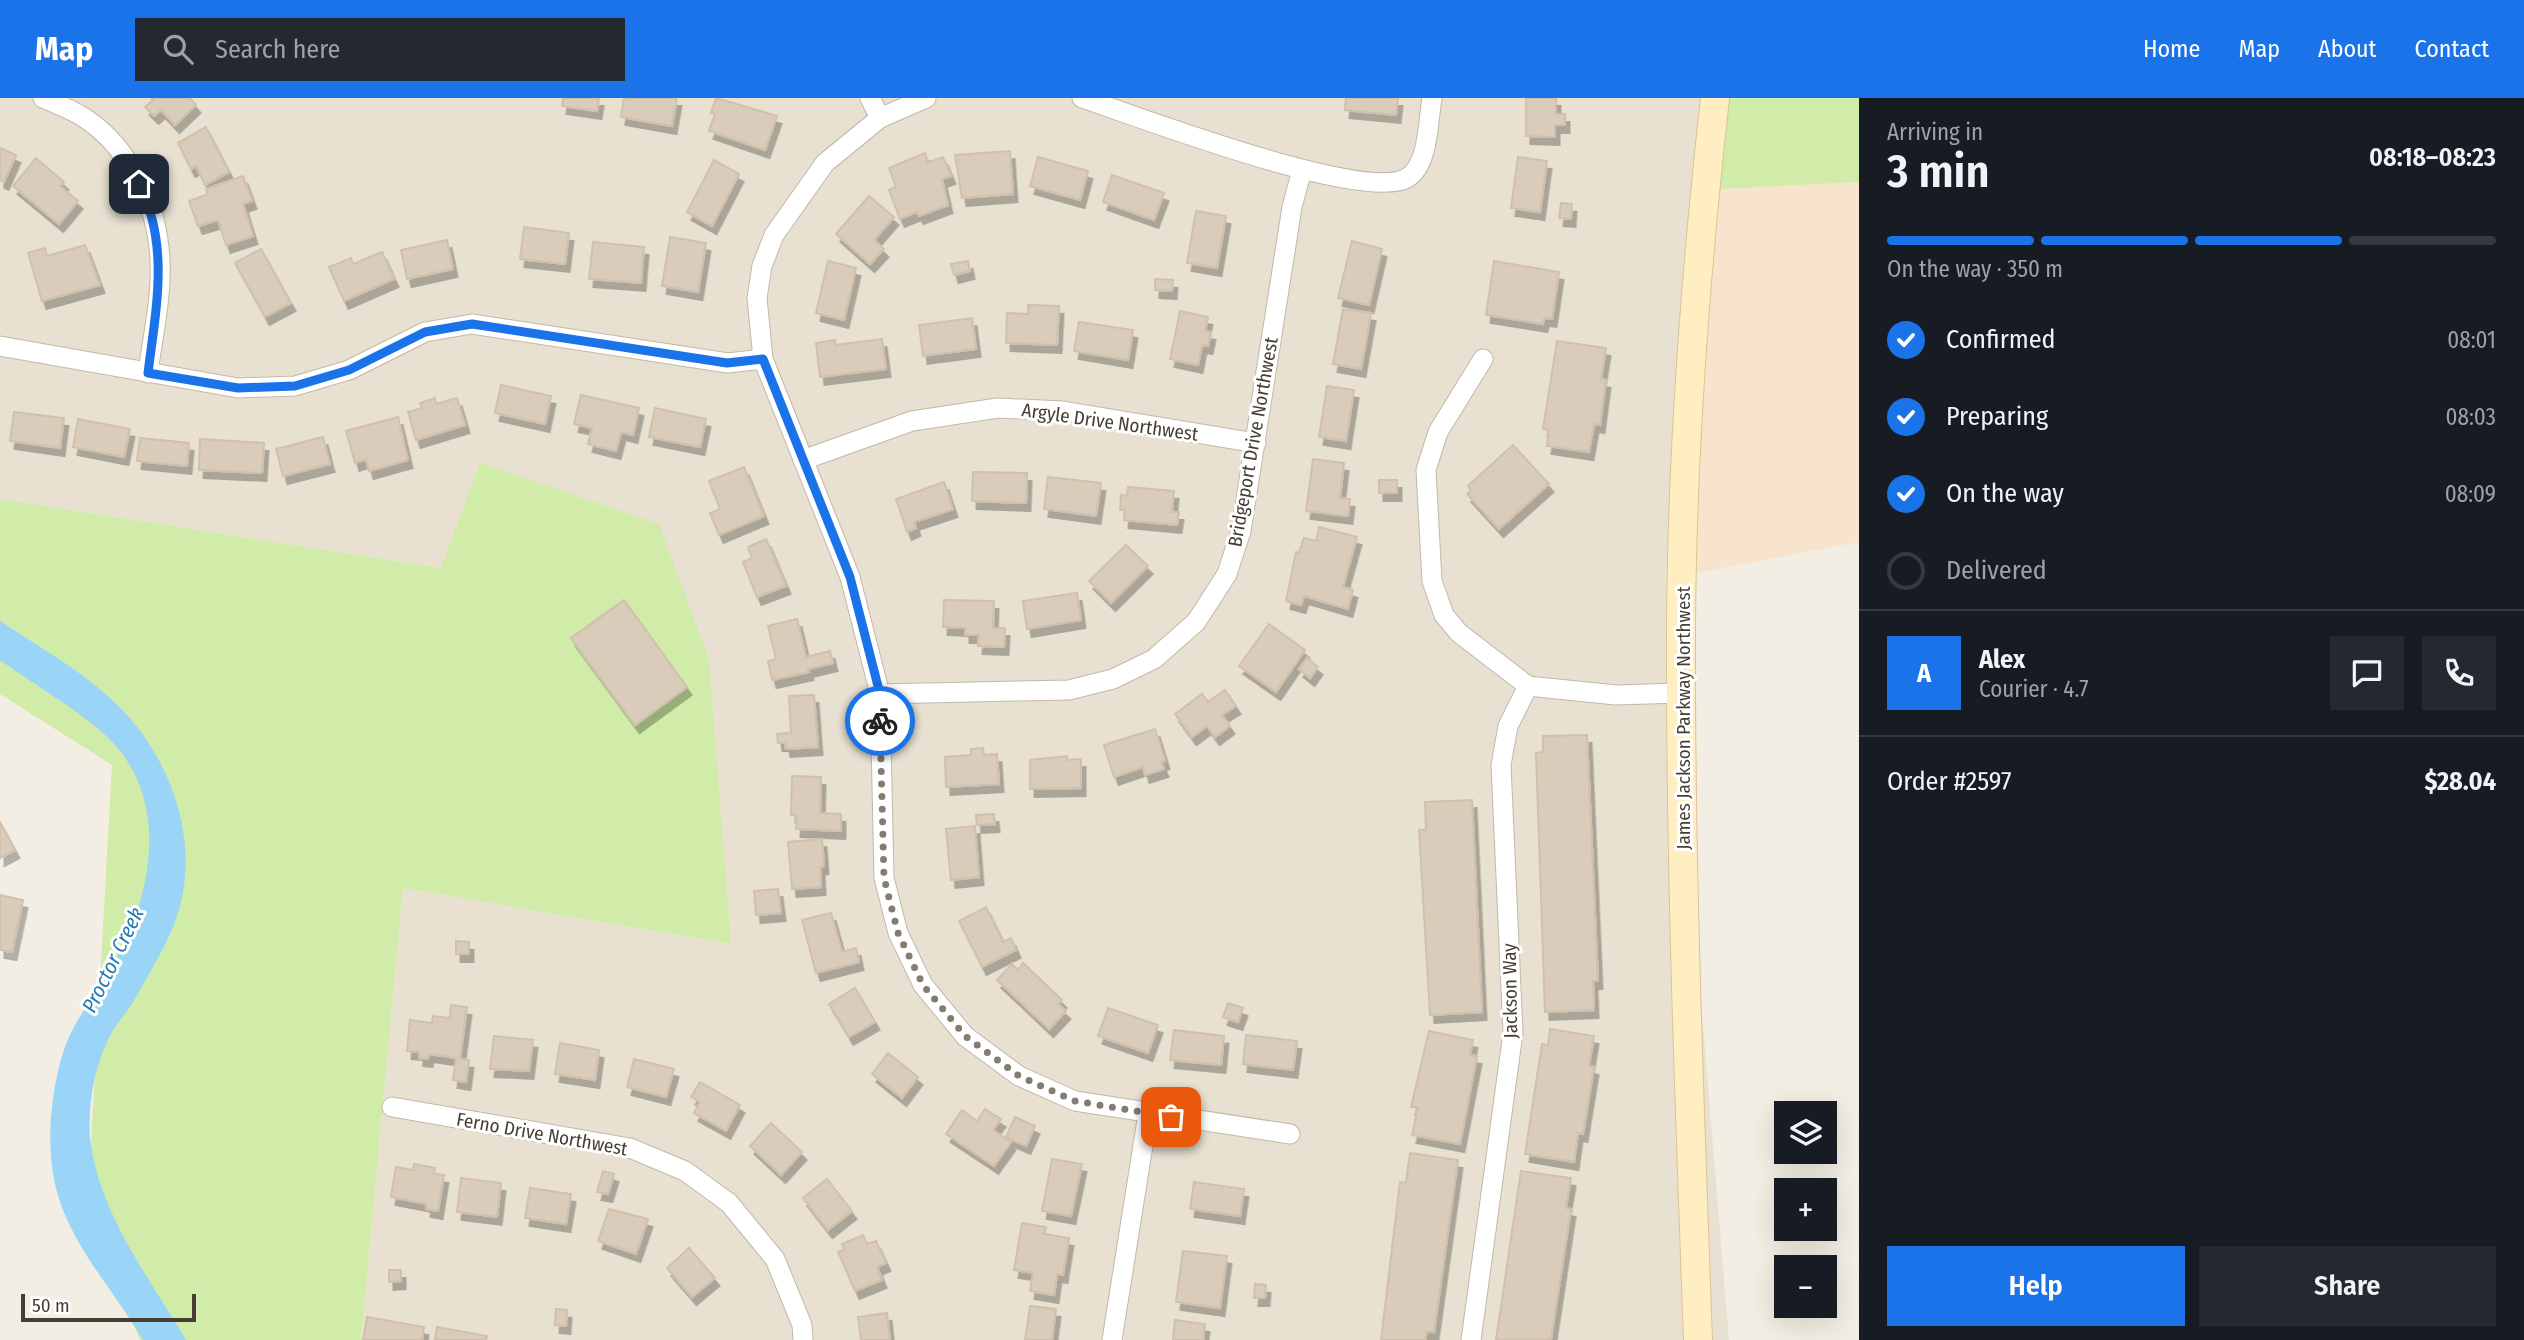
<!DOCTYPE html>
<html lang="en">
<head>
<meta charset="utf-8">
<style>
  body { margin:0; font-family:"Fira Sans Condensed",sans-serif; background:#242831; color:#f1f3f6; height:100vh; display:flex; flex-direction:column; font-size:26px; white-space:nowrap }
  * { box-sizing:border-box; margin:0 }
  p { font-size:23px; color:#9ea1a6 }
  .icon { flex:none; width:38px; height:38px; fill:none; stroke:currentColor; stroke-width:2; stroke-linecap:round; stroke-linejoin:round }
  .map { position:relative; flex:1; overflow:hidden }
  .side { display:flex; flex-direction:column; background:#171b24; width:665px }
  .side>* { flex:none }
  .tools { position:absolute; left:1774px; top:1003px; display:grid; gap:14px }
  .tools a { display:grid; place-items:center; width:63px; height:63px; border-radius:0px; background:#171b24; box-shadow:0 7px 28px #0002; font-size:35px }
  .scale { position:absolute; left:21px; bottom:18px; width:175px; box-sizing:border-box; padding-left:7px; border:4px solid #463e33; border-top:0; font-size:19px; line-height:24px; white-space:nowrap; color:#463e33; -webkit-text-stroke:5px #fff; paint-order:stroke }
  .pin { position:absolute; display:grid; place-items:center; width:60px; height:60px; color:#fff; margin:-30px; border-radius:14px; box-shadow:0 4px 10px #0006 }
  .courier { position:absolute; display:grid; place-items:center; width:70px; height:70px; margin:-35px; border:5px solid #1a73e8; border-radius:50%; background:#fff; color:#222; box-shadow:0 2px 9px #0007 }
  .summary em { font-style:normal; font-weight:600 }
  .summary div { display:flex; flex-direction:column-reverse }
  .summary { display:flex; align-items:center; justify-content:space-between; height:119px; padding:0 28px }
  h1 { font-size:46px; font-weight:600; line-height:52px }
  .bar { display:grid; grid-template-columns:repeat(4,1fr); gap:10px 7px; align-content:center; height:84px; padding:0 28px }
  .bar i { height:9px; border-radius:5px; background:#363941 }
  .bar .active { background:#1a73e8 }
  .bar p { grid-column:span 4 }
  .line { display:flex; align-items:center; gap:18px; padding:0 28px; border-top:2px solid #363941 }
  .line div { flex:1 }
  .round { display:grid; place-items:center; flex:none; width:74px; height:74px; border-radius:0px; background:#242831 }
  ol { padding:0 28px; list-style:none }
  li { display:flex; align-items:center; gap:21px; height:77px }
  li p { margin-inline-start:auto }
  li .icon { padding:7px; border-radius:50%; background:#1a73e8; color:#fff; stroke-width:4 }
  li:last-child { color:#9ea1a6 }
  li i { width:38px; height:38px; border:4px solid #363941; border-radius:50% }
  .cta { display:flex; gap:14px; margin-top:auto; padding:14px 28px }
  .cta a { flex:1; height:80px; border-radius:0px; background:#1a73e8; color:#fff; font-size:28px; font-weight:600; line-height:80px; text-align:center }
  .cta a+a { background:#242831; color:#f1f3f6 }
  header { display:flex; align-items:center; gap:42px; box-sizing:border-box; height:98px; padding:0 35px; background:#1a73e8; color:#fff }
  header strong { font-size:33px }
  nav { display:flex; gap:38px; margin-inline-start:auto; font-size:24px }
  .search { width:490px; height:63px; background:#242831; display:flex; align-items:center; gap:18px; box-sizing:border-box; padding:0 24px; border-radius:0px; color:#9ea1a6; font-size:26px }
  main { display:flex; flex:1; min-height:0 }
  .map>svg:first-child { display:block }
  .residential { fill:#e8e0d1 }
  .commercial { fill:#f8e3cc }
  .green { fill:#d0eca8 }
  .water { fill:#9ad4f6 }
  .building { fill:#d9ccbb; stroke:#d1c0ab; stroke-width:2; filter:url(#shadow) }
  .lines { fill:none; stroke-linecap:round; stroke-linejoin:round }
  .minor-casing { stroke:#c2b8a8; stroke-width:21 }
  .secondary-casing { stroke:#dbc391; stroke-width:30 }
  .minor { stroke:#fff; stroke-width:19 }
  .secondary { stroke:#ffeec2; stroke-width:28 }
  .done { stroke:#837c71; stroke-width:7; stroke-dasharray:0 12.6 }
  .route { stroke:#1a73e8; stroke-width:9 }
  .labels { text-anchor:middle; dominant-baseline:central; stroke-width:6; stroke-linejoin:round; paint-order:stroke }
  .street-label { font-size:19px; fill:#463e33; stroke:#fff }
  .water-label { font-size:21px; font-style:italic; fill:#237bb2; stroke:#fff }
</style>
</head>
<body>
<header>
<strong>Map</strong>
<div class="search"><svg class="icon" aria-label="search" viewBox="0 0 24 24"><circle cx="10" cy="10" r="6"/><path d="M15 15l6 6"/></svg>Search here</div>
<nav><a>Home</a><a>Map</a><a>About</a><a>Contact</a></nav>
</header>
<main>
<div class="map">
<svg width="1859" height="1242" viewBox="0 0 1859 1242">
  <defs>
    <filter id="shadow"><feDropShadow dx="4.5" dy="8" stdDeviation="0" flood-color="#0004"/></filter>
  </defs>
  <rect width="100%" height="100%" fill="#f3eee4"/>
  <path class="residential" d="M0 0H1715L1680 219 1666 480 1729 1242H361L403 790 731 846 480 365 442 470 0 401Z"/>
  <path class="commercial" d="M1859 84V444L1666 481 1680 219 1700 92Z"/>
  <g class="green">
    <path d="M1715 0H1859V84L1700 92Z"/>
    <path d="M480 365 659 426 709 561 731 846 403 790 361 1242H140L87 1117 112 667 0 596V401L441 470Z"/>
  </g>
  <path class="water" d="M0 523C36 547 77 570 109 599 171 654 206 749 173 829 163 853 148 877 136 899 129 912 119 922 112 934 94 966 86 1012 91 1048 102 1119 150 1181 186 1242H143C111 1187 63 1140 53 1075 46 1037 53 975 69 939 82 911 104 885 118 857 155 789 169 694 104 636 74 609 33 586 0 562Z"/>
  <g class="building">
    <path d="M151 0H190L196 7 175 27 161 12 154 18 145 9 153 2Z"/>
    <path d="M563 0H599L597 13 562 8Z"/>
    <path d="M624 0H677L672 28 621 19Z"/>
    <path d="M716 0 777 18 765 52 709 33 715 16 711 15Z"/>
    <path d="M1346 0H1398L1396 17 1345 12Z"/>
    <path d="M1526 0H1556V16H1565V27H1555V39L1526 38Z"/>
    <path d="M206 29 229 74 205 87 196 68 191 71 178 45Z"/>
    <path d="M0 50 16 57 4 84 0 82Z"/>
    <path d="M1010 53 1013 96 962 100 955 57Z"/>
    <path d="M925 55 928 65 943 59 951 78 942 81 948 107 919 118 917 114 900 121 889 92 896 89 889 70Z"/>
    <path d="M1038 59 1088 73 1080 102 1030 88Z"/>
    <path d="M1518 59 1547 63 1540 114 1511 110Z"/>
    <path d="M36 60 64 84 60 88 78 103 59 126 13 88Z"/>
    <path d="M714 62 739 76 712 128 687 114Z"/>
    <path d="M1112 77 1164 95 1154 122 1103 104Z"/>
    <path d="M243 78 252 103 243 106 253 138 226 147 218 122 198 128 189 103 208 96 206 91Z"/>
    <path d="M869 98 894 119 874 142 884 151 870 166 836 136Z"/>
    <path d="M1561 105 1572 106 1571 121 1559 120Z"/>
    <path d="M1196 113 1226 118 1217 170 1187 165Z"/>
    <path d="M524 129 569 135 565 166 520 161Z"/>
    <path d="M670 139 706 145 698 194 662 188Z"/>
    <path d="M447 142 453 171 407 181 401 152Z"/>
    <path d="M1352 143 1382 151 1369 207 1338 200Z"/>
    <path d="M593 144 644 149 641 185 589 181Z"/>
    <path d="M85 147 100 187 42 203 28 155 45 150 47 158Z"/>
    <path d="M261 151 291 205 265 219 235 165Z"/>
    <path d="M382 154 394 181 344 203 329 169 351 160 353 166Z"/>
    <path d="M828 163 856 170 844 222 816 215Z"/>
    <path d="M968 163 970 173 954 177 951 166Z"/>
    <path d="M1494 163 1559 174 1552 221 1544 220 1543 226 1486 217Z"/>
    <path d="M1155 181 1173 182 1172 193 1155 192Z"/>
    <path d="M1028 207 1059 208 1057 247 1006 245 1007 215 1028 216Z"/>
    <path d="M1343 211 1371 215 1361 271 1333 266Z"/>
    <path d="M1180 213 1208 219 1205 233 1211 234 1208 248 1202 247 1198 267 1170 261Z"/>
    <path d="M972 220 976 251 923 258 919 227Z"/>
    <path d="M1079 224 1133 232 1128 262 1074 253Z"/>
    <path d="M882 241 886 271 820 279 816 245 835 242V247Z"/>
    <path d="M1557 243 1606 250 1601 281 1606 282 1600 327 1594 326 1589 354 1547 348 1549 332 1543 331Z"/>
    <path d="M501 287 551 298 545 326 495 315Z"/>
    <path d="M1327 288 1354 292 1346 343 1319 339Z"/>
    <path d="M581 297 639 310 633 337 621 334 616 353 588 346 592 330 574 326Z"/>
    <path d="M435 300 436 306 457 300 465 327 416 342 408 314 422 310 420 305Z"/>
    <path d="M655 310 706 321 700 349 649 339Z"/>
    <path d="M14 314 64 320 60 350 10 343Z"/>
    <path d="M398 319 408 362 369 373 366 361 355 365 346 333Z"/>
    <path d="M78 321 130 331 124 359 73 349Z"/>
    <path d="M323 339 330 366 283 378 276 351Z"/>
    <path d="M140 340 189 345 187 368 137 363Z"/>
    <path d="M200 341 264 345 262 375 199 372Z"/>
    <path d="M1513 347 1549 386 1499 431 1467 396 1471 392 1468 388Z"/>
    <path d="M1313 361 1344 365 1340 400 1350 401 1348 418 1306 413Z"/>
    <path d="M744 369 764 418 719 437 710 415 720 411 709 383Z"/>
    <path d="M973 374 1027 375 1026 405 972 403Z"/>
    <path d="M1048 379 1101 385 1096 418 1044 411Z"/>
    <rect x="1379" y="382" width="18" height="13"/>
    <path d="M944 384 953 411 914 424 916 430 907 434 896 401Z"/>
    <path d="M1128 389 1174 393 1172 414H1179L1177 427 1124 422 1125 412H1120L1121 397 1127 398Z"/>
    <path d="M1319 429 1357 439 1343 489 1353 492 1348 511 1304 498 1301 507 1286 503 1296 454 1299 455 1304 440 1316 443Z"/>
    <path d="M766 441 786 488 757 499 743 464 752 460 748 449Z"/>
    <path d="M1126 447 1148 468 1111 505 1089 483Z"/>
    <path d="M1077 495 1081 522 1027 531 1023 503Z"/>
    <path d="M624 502 687 589 635 627 571 540Z"/>
    <path d="M944 502 994 503 993 530H1005L1004 549 978 548 979 537H965V530L943 529Z"/>
    <path d="M797 521 806 559 830 553 833 565 808 571 809 574 772 582 768 563 776 561 768 528Z"/>
    <path d="M1269 526 1305 552 1276 594 1239 568Z"/>
    <path d="M1307 560 1318 569 1310 580 1299 571Z"/>
    <path d="M1225 592 1236 608 1222 617 1230 628 1215 639 1207 628 1192 639 1175 616 1202 596 1208 604Z"/>
    <path d="M814 597 818 649 786 651 785 645H778L777 636 791 635 789 598Z"/>
    <path d="M1155 631 1165 663 1161 664 1164 671 1145 677 1143 669 1114 679 1104 647Z"/>
    <path d="M1587 637 1598 883H1593L1594 912 1545 914 1536 655 1543 654V638Z"/>
    <path d="M983 650 984 657 997 656 999 686 946 689 945 659 971 657V651Z"/>
    <path d="M1067 658V662L1081 661V690L1030 691V662Z"/>
    <path d="M792 678 821 679 820 715 841 716V733L796 731 797 717H791Z"/>
    <path d="M1472 702 1482 914 1430 917 1419 732H1426L1425 704Z"/>
    <path d="M994 716 995 726 977 727 976 717Z"/>
    <path d="M0 724 15 752 0 760Z"/>
    <path d="M975 728 979 779 951 782 946 731Z"/>
    <path d="M822 741 824 768 820 769 821 789 792 791 788 744Z"/>
    <path d="M778 791 781 815 756 817 754 793Z"/>
    <path d="M0 797 23 802 12 854 0 852Z"/>
    <path d="M986 809 1003 844 1011 840 1016 852 982 869 959 823Z"/>
    <path d="M831 815 842 854 856 850 859 864 816 875 802 822Z"/>
    <path d="M456 843 469 844V856H456Z"/>
    <path d="M1023 865 1062 902 1058 906 1066 913 1049 931 997 882 1012 866 1018 872Z"/>
    <path d="M855 890 875 924 849 939 829 906Z"/>
    <path d="M1228 905 1243 910 1238 924 1223 919Z"/>
    <path d="M451 907 467 909 460 961 469 962 466 984 453 982 456 960 429 956 428 961 419 960V954L407 953 410 922 432 925 433 918 450 920Z"/>
    <path d="M1108 910 1158 927 1148 955 1098 938Z"/>
    <path d="M1550 931 1594 938 1589 968 1594 969 1583 1036 1578 1035 1574 1064 1525 1056 1542 946 1548 947Z"/>
    <path d="M1174 932 1224 938 1221 967 1170 962Z"/>
    <path d="M1429 933 1473 942 1470 957 1477 958 1460 1046 1412 1037 1418 1009H1411Z"/>
    <path d="M1246 937 1297 943 1293 972 1243 966Z"/>
    <path d="M494 938 533 942 529 973 490 971Z"/>
    <path d="M560 945 599 952 595 982 555 976Z"/>
    <path d="M888 955 918 979 902 1000 872 976Z"/>
    <path d="M634 961 674 971 666 999 627 989Z"/>
    <path d="M700 984 740 1007 726 1033 694 1015 700 1004 691 999Z"/>
    <path d="M985 1011 1001 1021 993 1032 1011 1044 994 1068 946 1036 962 1012 977 1023Z"/>
    <path d="M1015 1019 1035 1028 1026 1048 1006 1039Z"/>
    <path d="M771 1025 802 1054 781 1077 750 1048Z"/>
    <path d="M1410 1055 1458 1062 1434 1234 1427 1233 1425 1242H1381L1400 1084 1406 1085Z"/>
    <path d="M1052 1061 1082 1066 1071 1118 1042 1113Z"/>
    <path d="M414 1066 435 1070 434 1076 444 1077 438 1113 426 1111 427 1106 391 1099 396 1069 413 1072Z"/>
    <path d="M603 1073 614 1076 608 1096 597 1094Z"/>
    <path d="M1521 1073 1571 1080 1566 1110 1571 1111 1551 1241 1496 1242Z"/>
    <path d="M461 1080 501 1085 497 1119 457 1114Z"/>
    <path d="M827 1081 852 1113 828 1132 803 1100Z"/>
    <path d="M1194 1084 1244 1091 1240 1118 1190 1111Z"/>
    <path d="M530 1090 571 1096 566 1126 525 1120Z"/>
    <path d="M609 1111 648 1121 636 1156 598 1143Z"/>
    <path d="M1022 1125 1046 1129 1044 1136 1069 1140 1063 1177 1057 1176 1054 1197 1030 1193 1033 1175 1014 1172Z"/>
    <path d="M863 1137 867 1146 876 1143 886 1165 877 1169 882 1182 855 1193 838 1154 845 1152 842 1146Z"/>
    <path d="M689 1150 715 1180 692 1199 667 1170Z"/>
    <path d="M1183 1153 1227 1158 1220 1210 1176 1204Z"/>
    <path d="M389 1172H401V1183L389 1184Z"/>
    <path d="M1255 1186 1266 1187 1265 1200H1254Z"/>
    <path d="M1030 1208 1056 1211 1052 1242H1025Z"/>
    <path d="M556 1211 567 1212 566 1228 555 1227Z"/>
    <path d="M887 1215 890 1242H861L858 1219Z"/>
    <path d="M367 1219 424 1229 422 1242H363Z"/>
    <path d="M1175 1222 1205 1226 1203 1242H1173Z"/>
    <path d="M437 1229 487 1238 486 1242H435Z"/>
  </g>
  <g class="lines">
    <defs>
      <g id="minor">
        <path d="M43 0C55 5 67 10 78 16 124 42 154 99 159 150 164 191 153 235 148 275"/>
        <path d="M870 0 880 20"/>
        <path d="M926 0 880 20 825 65 774 137 762 168 757 200 763 261 850 479 880 596 884 780 898 835 923 887 965 938 1019 978 1075 1003 1290 1036"/>
        <path d="M1082 0C1137 18 1363 105 1407 80 1429 67 1428 23 1432 0"/>
        <path d="M0 248 238 290 295 288 349 272 425 234 472 226 728 265 763 261"/>
        <path d="M1483 261 1438 334 1426 372 1432 483 1444 517 1459 535 1528 588 1616 597 1681 595"/>
        <path d="M803 362 912 323 998 310 1063 313 1256 345"/>
        <path d="M880 596 1069 592 1113 581 1154 561 1196 524 1227 476 1241 433 1292 109 1302 72"/>
        <path d="M392 1009 630 1050 685 1073 729 1105 775 1161 802 1227 803 1242"/>
        <path d="M1112 1242 1148 1016"/>
        <path d="M1471 1242 1513 935 1501 667 1508 628 1528 588"/>
      </g>
      <path id="secondary" d="M1698 1242C1690 1017 1681 792 1681 567 1680 378 1694 188 1715 0"/>
    </defs>
    <use href="#minor" class="minor-casing"/>
    <use href="#secondary" class="secondary-casing"/>
    <use href="#minor" class="minor"/>
    <use href="#secondary" class="secondary"/>
  </g>
  <g class="lines">
    <path class="done" d="M880 623 884 780 898 835 923 887 965 938 1019 978 1075 1003 1171 1019"/>
    <path class="route" d="M139 86C170 147 156 210 148 275L238 290 295 288 349 272 425 234 472 226 727 265 763 261 850 479 880 596V623"/>
  </g>
  <g class="labels">
    <g class="street-label">
      <text transform="translate(1110 324) rotate(8)">Argyle Drive Northwest</text>
      <text transform="translate(1253 344) rotate(-80)">Bridgeport Drive Northwest</text>
      <text transform="translate(1683 620) rotate(-90)">James Jackson Parkway Northwest</text>
      <text transform="translate(1510 893) rotate(-91)">Jackson Way</text>
      <text transform="translate(542 1036) rotate(10)">Ferno Drive Northwest</text>
    </g>
    <g class="water-label">
      <text transform="translate(113 862) rotate(-64)">Proctor Creek</text>
    </g>
  </g>
</svg>
<div class="tools">
<a><svg class="icon" aria-label="layers" viewBox="0 0 24 24"><path d="M12 4l9 5-9 5-9-5zM3 14l9 5 9-5"/></svg></a>
<a>+</a>
<a>−</a>
</div>
<div class="scale">50 m</div>
<div class="pin" style="left:1171px;top:1019px;background:#ea580c"><svg class="icon" aria-label="bag" viewBox="0 0 24 24"><path d="M5 8h14l-1 12H6zM9 8a3 3 0 0 1 6 0"/></svg></div>
<div class="pin" style="left:139px;top:86px;background:#1f2937"><svg class="icon" aria-label="home" viewBox="0 0 24 24"><path d="M3 11l9-7 9 7M6 9v11h12V9"/></svg></div>
<div class="courier" style="left:880px;top:623px"><svg class="icon" aria-label="bike" viewBox="0 0 24 24"><circle cx="6" cy="16" r="4"/><circle cx="18" cy="16" r="4"/><path d="M6 16l4-8h5l3 8M10 8l3 8H6M13 5h3"/></svg></div>
</div>
<section class="side">
<div class="summary"><div><h1>3 min</h1><p>Arriving in</p></div><em>08:18–08:23</em></div>
<div class="bar"><i class="active"></i><i class="active"></i><i class="active"></i><i></i><p>On the way · 350 m</p></div>
<ol>
<li><svg class="icon" aria-label="check" viewBox="0 0 24 24"><path d="M5 12l5 5 9-10"/></svg>Confirmed<p>08:01</p></li>
<li><svg class="icon" aria-label="check" viewBox="0 0 24 24"><path d="M5 12l5 5 9-10"/></svg>Preparing<p>08:03</p></li>
<li><svg class="icon" aria-label="check" viewBox="0 0 24 24"><path d="M5 12l5 5 9-10"/></svg>On the way<p>08:09</p></li>
<li><i></i>Delivered</li>
</ol>
<div class="line" style="height:126px"><b class="round" style="background:#1a73e8;color:#fff">A</b><div><b>Alex</b><p>Courier · 4.7</p></div><a class="round"><svg class="icon" aria-label="chat" viewBox="0 0 24 24"><path d="M4 5h16v11H9l-5 4z"/></svg></a><a class="round"><svg class="icon" aria-label="phone" viewBox="0 0 24 24"><path d="M5 4h4l2 5-3 2q2 4 5 5l2-3 5 2v4C11 20 4 13 5 4z"/></svg></a></div>
<div class="line" style="height:91px"><div>Order #2597</div><b>$28.04</b></div>
<div class="cta"><a>Help</a><a>Share</a></div>
</section>
</main>
</body>
</html>
